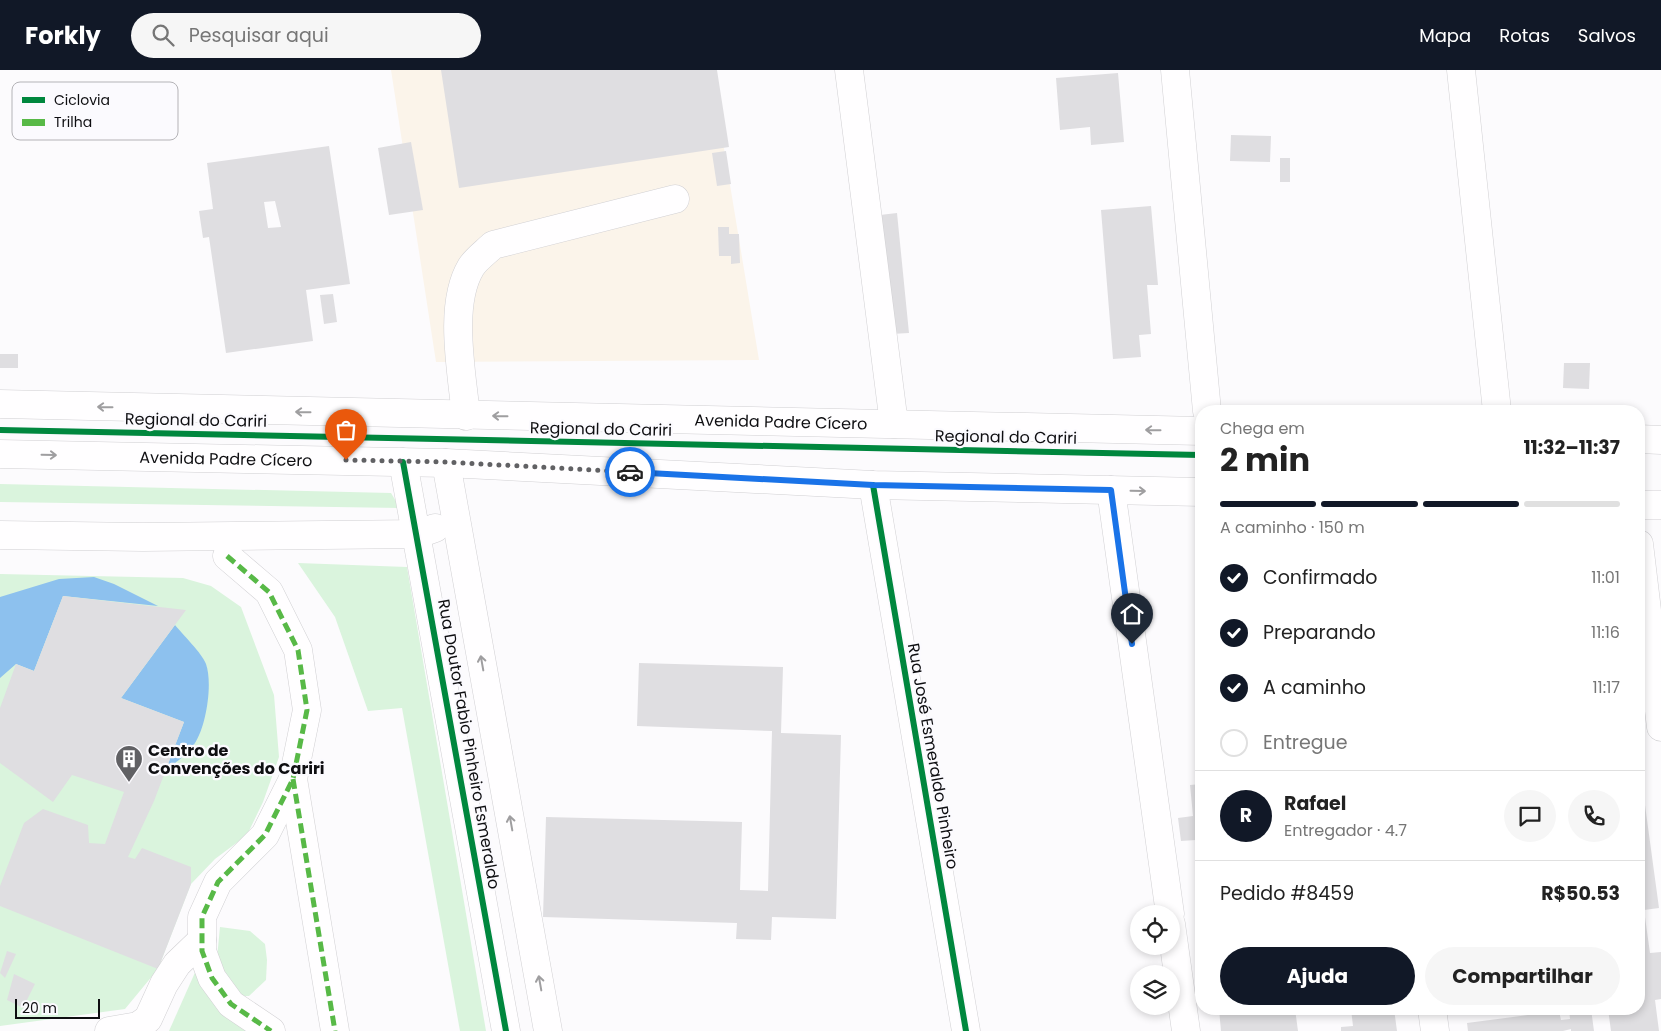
<!DOCTYPE html>
<html lang="pt">
<head>
<meta charset="utf-8">
<style>
  body { margin:0; font-family:Poppins,sans-serif; background:#f6f6f6; color:#222; height:100vh; display:flex; flex-direction:column; font-size:19px; white-space:nowrap }
  * { box-sizing:border-box; margin:0 }
  p { font-size:16px; color:#767676 }
  .icon { flex:none; width:28px; height:28px; fill:none; stroke:currentColor; stroke-width:2; stroke-linecap:round; stroke-linejoin:round }
  .map { position:relative; flex:1; overflow:hidden }
  .panel { position:absolute; left:1195px; top:335px; width:450px; height:610px; display:flex; flex-direction:column; background:#fff; border-radius:20px; box-shadow:0 2px 8px #0003 }
  .panel>* { flex:none }
  .tools { position:absolute; left:1130px; top:835px; display:grid; gap:10px }
  .tools a { display:grid; place-items:center; width:50px; height:50px; border-radius:50%; background:#fff; box-shadow:0 2px 8px #0003; font-size:25px }
  .scale { position:absolute; left:15px; bottom:12px; width:85px; box-sizing:border-box; padding-left:5px; border:2px solid #0e0e11; border-top:0; font-size:14px; line-height:18px; white-space:nowrap; color:#0e0e11; -webkit-text-stroke:4px #fbfafe; paint-order:stroke }
  .pin { position:absolute; display:grid; place-items:center; width:42px; height:42px; color:#fff; margin:-51px -21px; border-radius:50% 50% 50% 0; rotate:-45deg; box-shadow:0 0 5px #0007 }
  .pin .icon { rotate:45deg }
  .courier { position:absolute; display:grid; place-items:center; width:50px; height:50px; margin:-25px; border:4px solid #1a73e8; border-radius:50%; background:#fff; color:#222; box-shadow:0 1px 6px #0007 }
  .headline em { font-style:normal; font-weight:700 }
  .headline div { display:flex; flex-direction:column-reverse }
  .headline { display:flex; align-items:center; justify-content:space-between; height:85px; padding:0 25px }
  h1 { font-size:32px; font-weight:700; line-height:38px }
  .bar { display:grid; grid-template-columns:repeat(4,1fr); gap:8px 5px; align-content:center; height:60px; padding:0 25px }
  .bar i { height:6px; border-radius:4px; background:#e0e0e0 }
  .bar .current { background:#111827 }
  .bar p { grid-column:span 4 }
  .line { display:flex; align-items:center; gap:12px; padding:0 25px; border-top:1px solid #e0e0e0 }
  .line div { flex:1 }
  .round { display:grid; place-items:center; flex:none; width:52px; height:52px; border-radius:26px; background:#f6f6f6 }
  ol { padding:0 25px; list-style:none }
  li { display:flex; align-items:center; gap:15px; height:55px }
  li p { margin-inline-start:auto }
  li .icon { padding:5px; border-radius:50%; background:#111827; color:#fff; stroke-width:4 }
  li:last-child { color:#767676 }
  li i { width:28px; height:28px; border:2px solid #e0e0e0; border-radius:50% }
  .action { display:flex; gap:10px; margin-top:auto; padding:10px 25px }
  .action a { flex:1; height:58px; border-radius:30px; background:#111827; color:#fff; font-size:20px; font-weight:700; line-height:58px; text-align:center }
  .action a+a { background:#f6f6f6; color:#222 }
  header { display:flex; align-items:center; gap:30px; box-sizing:border-box; height:70px; padding:0 25px; background:#111827; color:#fff }
  header strong { font-size:24px }
  nav { display:flex; gap:28px; margin-inline-start:auto; font-size:18px }
  .search { width:350px; height:45px; background:#f6f6f6; display:flex; align-items:center; gap:12px; box-sizing:border-box; padding:0 18px; border-radius:28px; color:#767676; font-size:19px }
  .map>svg:first-child { display:block }
  .industrial { fill:#fbf4ea }
  .green { fill:#daf4dd }
  .water { fill:#8dc1ee }
  .building { fill:#dfdee1; fill-rule:evenodd }
  .lines { fill:none; stroke-linecap:round; stroke-linejoin:round }
  .minor-casing { stroke:#d1d0d3; stroke-width:29 }
  .highway-casing { stroke:#d1d0d3; stroke-width:29 }
  .minor { stroke:#fffeff; stroke-width:28 }
  .highway { stroke:#fffeff; stroke-width:28 }
  .quiet { stroke:#58b947; stroke-width:5; stroke-dasharray:10 5; stroke-linecap:butt }
  .cycleway-casing { stroke:#fbfafe; stroke-width:9 }
  .cycleway { stroke:#00873e; stroke-width:6 }
  .oneway { stroke:#9f9ea0 }
  .done { stroke:#616164; stroke-width:5; stroke-dasharray:0 9 }
  .route { stroke:#1a73e8; stroke-width:6 }
  .labels { text-anchor:middle; dominant-baseline:central; stroke-width:4.5; stroke-linejoin:round; paint-order:stroke }
  .street-label { font-size:16px; fill:#0e0e11; stroke:#fbfafe }
  .poi-label { font-size:16px; font-weight:bold; fill:#0e0e11; stroke:#fbfafe; text-anchor:start }
  .key { fill:#fbfafe; stroke:#b4b3b7; stroke-width:1 }
  .key-label { font-size:14px; fill:#0e0e11 }
</style>
</head>
<body>
<header>
<strong>Forkly</strong>
<div class="search"><svg class="icon" aria-label="search" viewBox="0 0 24 24"><circle cx="10" cy="10" r="6"/><path d="M15 15l6 6"/></svg>Pesquisar aqui</div>
<nav><a>Mapa</a><a>Rotas</a><a>Salvos</a></nav>
</header>
<div class="map">
<svg width="1661" height="961" viewBox="0 0 1661 961">
  <rect width="100%" height="100%" fill="#fcfbfd"/>
  <path class="industrial" d="M391 0H711L759 290 436 292Z"/>
  <g class="green">
    <path d="M0 414 391 423 400 438 0 432Z"/>
    <path d="M298 493 407 497 486 961H460L402 638 368 641 335 547Z"/>
    <path d="M0 504 183 508 211 516 241 537 274 625 279 687 263 732 247 765 215 789 191 814 158 899 125 939 0 956Z"/>
    <path d="M220 857 250 861 265 874 267 890 266 910 249 926H238L217 888Z"/>
    <path d="M197 898 252 961H169Z"/>
  </g>
  <g class="water">
    <path d="M94 507 114 514 158 536 63 526 34 601 16 594 0 608V527L59 509Z"/>
    <path d="M175 555C183 565 202 583 206 594 213 614 206 656 195 673 188 684 177 692 166 699L184 652 121 628Z"/>
  </g>
  <g class="building">
    <path d="M441 0H717L729 77 459 118Z"/>
    <path d="M1118 3 1124 72 1091 75 1090 57 1060 60 1056 8Z"/>
    <path d="M1231 65 1271 66 1270 92 1230 91Z"/>
    <path d="M411 72 423 140 389 145 378 78Z"/>
    <path d="M329 76 350 214 306 220 313 271 226 283 209 167 203 168 199 141 213 139 207 93ZM275 131 281 157 268 158 264 132Z"/>
    <path d="M726 81 731 114 717 116 712 83Z"/>
    <rect x="1280" y="88" width="10" height="24"/>
    <path d="M1151 136 1158 215H1147L1151 264 1139 265 1141 287 1113 289 1101 140Z"/>
    <path d="M897 143 909 263 891 264 880 145Z"/>
    <path d="M718 157H729V164H739L740 193 731 194V186H719Z"/>
    <path d="M333 224 337 252 324 254 320 225Z"/>
    <rect x="0" y="284" width="18" height="14"/>
    <path d="M1564 293H1590L1589 319 1563 318Z"/>
    <path d="M63 526 186 540 121 628 184 652 154 731 128 787 135 789 142 778 191 797V814L158 899 0 836V816L24 753 43 739 88 755 89 773 105 774 124 722 72 705 53 732 0 693V638L16 594 34 601Z"/>
    <path d="M639 593 783 597 781 663 841 665 836 849 772 847 771 870 736 869 737 853 543 847 546 747 742 752 740 820 768 821 772 661 637 656Z"/>
    <path d="M1639 691 1659 838 1644 840 1650 883 1661 882V929L1655 930 1659 961H1611L1608 939H1639Z"/>
    <path d="M1201 714V811H1200L1196 770 1181 771 1178 748 1193 746 1190 715Z"/>
    <path d="M7 881 16 884 5 908 0 903Z"/>
    <path d="M14 904 35 914 23 938 7 930Z"/>
    <path d="M1219 939H1295L1298 961H1221Z"/>
    <path d="M1351 939H1394L1397 961H1341V957L1353 956Z"/>
    <path d="M1569 939H1591L1594 961H1571V959L1563 961H1468L1467 953 1559 941 1561 950 1570 949Z"/>
  </g>
  <g class="lines">
    <defs>
      <g id="minor">
        <path d="M849 0 894 354"/>
        <path d="M1175 0 1207 341"/>
        <path d="M1461 0 1497 341"/>
        <path d="M466 346C462 303 448 235 471 197 476 189 486 182 493 175L675 129"/>
        <path d="M403 392 506 961"/>
        <path d="M446 393 548 961"/>
        <path d="M873 415 966 961"/>
        <path d="M1111 420 1170 844"/>
        <path d="M0 465 143 467 418 464 435 458"/>
        <path d="M1639 474 1661 657"/>
        <path d="M227 486 269 522 298 580 307 640 293 709 265 765 218 812 202 847V881L212 908 231 934 271 961"/>
        <path d="M293 709 335 961"/>
        <path d="M1171 854 1186 961"/>
        <path d="M1432 939 1435 961"/>
        <path d="M109 961 138 956 148 949 164 914 177 894 202 870"/>
      </g>
      <g id="highway">
        <path id="s1" d="M0 334 1201 361"/>
        <path d="M1639 369 1661 370"/>
        <path id="s2" d="M0 384 446 393 873 415 1201 422"/>
        <path d="M1639 435H1661"/>
      </g>
    </defs>
    <use href="#minor" class="minor-casing"/>
    <use href="#highway" class="highway-casing"/>
    <use href="#minor" class="minor"/>
    <use href="#highway" class="highway"/>
    <g class="quiet">
      <path d="M227 486 269 522 298 580 307 640 293 709 265 765 218 812 202 847V881L212 908 231 934 271 961"/>
      <path d="M293 709 335 961"/>
    </g>
    <defs>
      <g id="cycleway">
        <path d="M0 360 1201 385"/>
        <path d="M403 392 506 961"/>
        <path d="M873 415 966 961"/>
      </g>
    </defs>
    <use href="#cycleway" class="cycleway-casing"/>
    <use href="#cycleway" class="cycleway"/>
  </g>
  <defs><path id="oneway-shaft" d="M-6 0H5M1.5-3L5.5 0L1.5 3" fill="none" stroke-width="1.6" stroke-linecap="round" stroke-linejoin="round" transform="scale(1.25)"/></defs>
  <g class="oneway">
    <use href="#oneway-shaft" transform="translate(105 337) rotate(-179)"/>
    <use href="#oneway-shaft" transform="translate(303 342) rotate(-179)"/>
    <use href="#oneway-shaft" transform="translate(500 346) rotate(-179)"/>
    <use href="#oneway-shaft" transform="translate(1153 360) rotate(-179)"/>
    <use href="#oneway-shaft" transform="translate(49 385) rotate(1)"/>
    <use href="#oneway-shaft" transform="translate(1138 421) rotate(1)"/>
    <use href="#oneway-shaft" transform="translate(482 593) rotate(-100)"/>
    <use href="#oneway-shaft" transform="translate(511 753) rotate(-100)"/>
    <use href="#oneway-shaft" transform="translate(540 913) rotate(-100)"/>
  </g>
  <g class="lines">
    <path class="done" d="M346 390 446 392 630 402"/>
    <path class="route" d="M630 402 873 415 1111 420 1132 574"/>
  </g>
  <defs>
    <symbol id="building-pin" viewBox="-11 -11 22 30"><path d="M0 17L-7.5 6A9.5 9.5 0 1 1 7.5 6Z" fill="#616164" stroke="#fbfafe"/><path d="M-4-6H4V6H1V3H-1V6H-4ZM-2.5-4.3h1.7v1.8h-1.7ZM.8-4.3h1.7v1.8H.8ZM-2.5-1h1.7V.8h-1.7ZM.8-1h1.7V.8H.8Z" fill="#fff"/></symbol>
  </defs>
  <g fill-rule="evenodd">
    <use href="#building-pin" x="113" y="673" width="32" height="43"/>
  </g>
  <g class="labels">
    <g class="street-label">
      <text transform="translate(196 350) rotate(1)">Regional do Cariri</text>
      <text stroke="none"><textPath href="#s1" startOffset="781">Avenida Padre Cícero</textPath></text>
      <text transform="translate(601 359) rotate(1)">Regional do Cariri</text>
      <text transform="translate(1006 367) rotate(1)">Regional do Cariri</text>
      <text stroke="none"><textPath href="#s2" startOffset="226">Avenida Padre Cícero</textPath></text>
      <text transform="translate(469 674) rotate(80)">Rua Doutor Fabio Pinheiro Esmeraldo</text>
      <text transform="translate(933 686) rotate(80)">Rua José Esmeraldo Pinheiro</text>
    </g>
    <g class="poi-label">
      <text x="148" y="680">Centro de<tspan x="148" dy="18">Convenções do Cariri</tspan></text>
    </g>
  </g>
  <rect x="12" y="12" width="166" height="58" rx="8" class="key"/>
  <rect x="22" y="27" width="23" height="6" fill="#00873e"/>
  <rect x="22" y="49" width="23" height="7" fill="#58b947"/>
  <g class="key-label">
    <text x="54" y="35">Ciclovia</text>
    <text x="54" y="57">Trilha</text>
  </g>
</svg>
<div class="tools">
<a><svg class="icon" aria-label="locate" viewBox="0 0 24 24"><circle cx="12" cy="12" r="6"/><path d="M12 2v4M12 18v4M2 12h4M18 12h4"/></svg></a>
<a><svg class="icon" aria-label="layers" viewBox="0 0 24 24"><path d="M12 4l9 5-9 5-9-5zM3 14l9 5 9-5"/></svg></a>
</div>
<div class="scale">20 m</div>
<div class="pin" style="left:346px;top:390px;background:#ea580c"><svg class="icon" aria-label="bag" viewBox="0 0 24 24"><path d="M5 8h14l-1 12H6zM9 8a3 3 0 0 1 6 0"/></svg></div>
<div class="pin" style="left:1132px;top:574px;background:#1f2937"><svg class="icon" aria-label="home" viewBox="0 0 24 24"><path d="M3 11l9-7 9 7M6 9v11h12V9"/></svg></div>
<div class="courier" style="left:630px;top:402px"><svg class="icon" aria-label="car" viewBox="0 0 24 24"><path d="M5 17H2v-5l4-1 3-4h7l3 4 3 1v5h-3M9 17h6M6 11h13"/><circle cx="7" cy="17" r="2"/><circle cx="17" cy="17" r="2"/></svg></div>
<section class="panel">
<div class="headline"><div><h1>2 min</h1><p>Chega em</p></div><em>11:32–11:37</em></div>
<div class="bar"><i class="current"></i><i class="current"></i><i class="current"></i><i></i><p>A caminho · 150 m</p></div>
<ol>
<li><svg class="icon" aria-label="check" viewBox="0 0 24 24"><path d="M5 12l5 5 9-10"/></svg>Confirmado<p>11:01</p></li>
<li><svg class="icon" aria-label="check" viewBox="0 0 24 24"><path d="M5 12l5 5 9-10"/></svg>Preparando<p>11:16</p></li>
<li><svg class="icon" aria-label="check" viewBox="0 0 24 24"><path d="M5 12l5 5 9-10"/></svg>A caminho<p>11:17</p></li>
<li><i></i>Entregue</li>
</ol>
<div class="line" style="height:90px"><b class="round" style="background:#111827;color:#fff">R</b><div><b>Rafael</b><p>Entregador · 4.7</p></div><a class="round"><svg class="icon" aria-label="chat" viewBox="0 0 24 24"><path d="M4 5h16v11H9l-5 4z"/></svg></a><a class="round"><svg class="icon" aria-label="phone" viewBox="0 0 24 24"><path d="M5 4h4l2 5-3 2q2 4 5 5l2-3 5 2v4C11 20 4 13 5 4z"/></svg></a></div>
<div class="line" style="height:65px"><div>Pedido #8459</div><b>R$50.53</b></div>
<div class="action"><a>Ajuda</a><a>Compartilhar</a></div>
</section>
</div>
</body>
</html>
